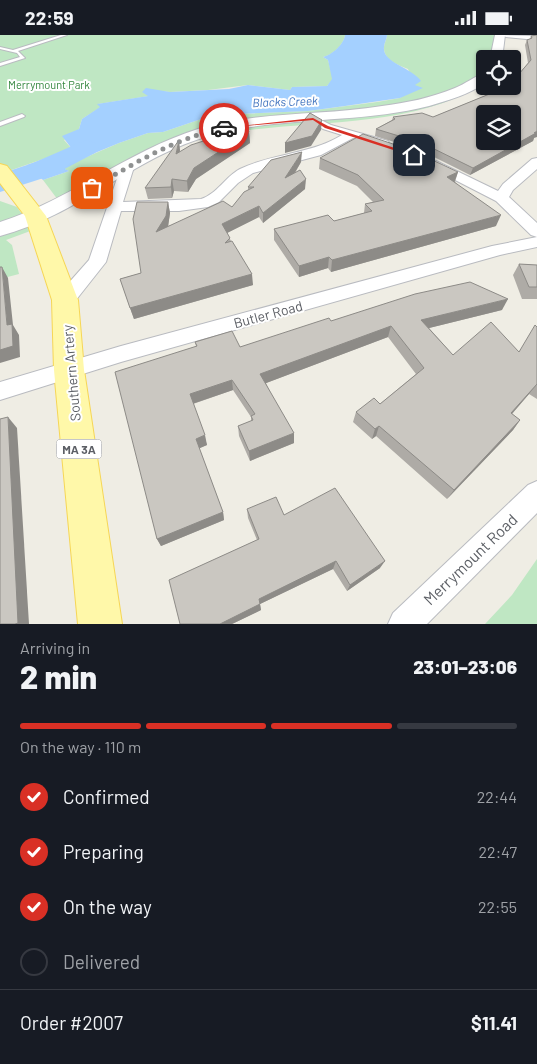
<!DOCTYPE html>
<html lang="en">
<head>
<meta charset="utf-8">
<style>
  body { margin:0; font-family:Barlow,sans-serif; background:#20242c; color:#f1f3f6; height:100vh; display:flex; flex-direction:column; font-size:19px; white-space:nowrap }
  * { box-sizing:border-box; margin:0 }
  p { font-size:16px; color:#9ea1a6 }
  .icon { flex:none; width:28px; height:28px; fill:none; stroke:currentColor; stroke-width:2; stroke-linecap:round; stroke-linejoin:round }
  .map { position:relative; height:589px; overflow:hidden }
  .panel { display:flex; flex-direction:column; background:#171b24; flex:1 }
  .panel>* { flex:none }
  .buttons { position:absolute; left:476px; top:15px; display:grid; gap:10px }
  .buttons a { display:grid; place-items:center; width:45px; height:45px; border-radius:5px; background:#171b24; box-shadow:0 1px 4px #0004; font-size:25px }
  .pin { position:absolute; display:grid; place-items:center; width:42px; height:42px; color:#fff; margin:-21px; border-radius:10px; box-shadow:0 2px 8px #0006 }
  .courier { position:absolute; display:grid; place-items:center; width:50px; height:50px; margin:-25px; border:4px solid #d93025; border-radius:50%; background:#fff; color:#222; box-shadow:0 1px 6px #0007 }
  .summary em { font-style:normal; font-weight:800 }
  .summary div { display:flex; flex-direction:column-reverse }
  .summary { display:flex; align-items:center; justify-content:space-between; height:85px; padding:0 20px }
  h1 { font-size:32px; font-weight:800; line-height:38px }
  .bar { display:grid; grid-template-columns:repeat(4,1fr); gap:8px 5px; align-content:center; height:60px; padding:0 20px }
  .bar i { height:6px; border-radius:4px; background:#363941 }
  .bar .active { background:#d93025 }
  .bar p { grid-column:span 4 }
  .line { display:flex; align-items:center; gap:12px; padding:0 20px; border-top:1px solid #363941 }
  .line div { flex:1 }
  ol { padding:0 20px; list-style:none }
  li { display:flex; align-items:center; gap:15px; height:55px }
  li p { margin-inline-start:auto }
  li .icon { padding:5px; border-radius:50%; background:#d93025; color:#fff; stroke-width:4 }
  li:last-child { color:#9ea1a6 }
  li i { width:28px; height:28px; border:2px solid #363941; border-radius:50% }
  .status { display:flex; justify-content:space-between; align-items:center; height:35px; padding:0 25px; background:#171b24; direction:ltr }
  .status svg { height:14px; fill:currentColor }
  .map>svg:first-child { display:block }
  .green { fill:#bfe7c3 }
  .water { fill:#a4d0ff }
  .lines { fill:none; stroke-linecap:round; stroke-linejoin:round }
  .river { fill:#a4d0ff; fill-rule:evenodd }
  .service-casing { stroke:#b9bbc0; stroke-width:2 }
  .minor-casing { stroke:#b9bbc0; stroke-width:2 }
  .secondary-casing { stroke:#b9bcc2; stroke-width:2 }
  .primary-casing { stroke:#f6d656; stroke-width:2 }
  .service { fill:#fff; fill-rule:evenodd }
  .minor { fill:#fff; fill-rule:evenodd }
  .secondary { fill:#fff; fill-rule:evenodd }
  .primary { fill:#fff8a9; fill-rule:evenodd }
  .wall { fill:#aeaba6 }
  .shaded-wall { fill:#8d8b87 }
  .building { fill:#cac7c1; stroke:#8d8b87; fill-rule:evenodd }
  .route { fill:#d93025 }
  .done { stroke:#8f9191; stroke-width:5; stroke-dasharray:0 9 }
  .labels { text-anchor:middle; dominant-baseline:central; stroke-width:4; stroke-linejoin:round; paint-order:stroke }
  .far-park-label { font-size:11px; fill:#32863d; stroke:#fff }
  .far-water-label { font-size:12px; font-style:italic; fill:#4073be; stroke:#fff }
  .shield { fill:#fff; stroke:#8d8f93; stroke-width:1 }
  .shield-label { font-size:12px; font-weight:bold; fill:#5c5f65 }
  .street-label { font-size:14px; fill:#5c5f65; stroke:#fff }
  .near-street-label { font-size:16px; fill:#5c5f65; stroke:#fff }
</style>
</head>
<body>
<div class="status"><b>22:59</b><svg viewBox="0 0 49 12"><path d="M0 12V9h3v3zM5 12V6h3v6zM10 12V3h3v9zM15 12V0h3v12zM26 1h20v11H26zM47 4h2v5h-2z"/></svg></div>
<div class="map">
<svg width="537" height="589" viewBox="0 0 537 589">
  <rect width="100%" height="100%" fill="#efede4"/>
  <g class="green">
    <path d="M0 0H345C344 9 333 20 323 22L328 25 333 44 327 51 292 52 290 55 248 50 208 55 170 57 149 55V61L98 69 101 72 82 84 79 94 64 105 72 114 0 139Z"/>
    <path d="M387 0H505L502 24H485V48L482 50C400 98 297 82 207 102 161 112 105 149 64 173L43 145 69 136 61 133 119 108 148 98 163 97 213 80 308 76 377 67 400 63 414 50 408 34C399 30 383 25 384 12 384 8 387 4 387 0Z"/>
    <path d="M0 166 17 172 33 195 6 205 12 210 19 239 0 244Z"/>
    <path d="M537 524V589H485L512 560Z"/>
  </g>
  <path class="water" d="M345 0H387C387 4 384 8 384 12 382 28 413 33 421 46L415 50 423 53 400 63 345 71 308 76 213 80 163 97 148 98 119 108 61 132 69 136 43 145 27 130 72 114 62 101 79 94 82 84 100 72 97 69 148 61 142 57 146 53 170 57 229 54 248 50 290 55 292 52 327 51 332 44 328 25 323 22C332 20 344 9 345 0Z"/>
  <g class="lines">
    <path class="river" d="M86 105 95 108 99 113 95 118 53 140 0 157V139L33 128Z"/>
    <defs>
      <g id="service">
        <path d="M61 0H67L18 16 25 23 0 31V28L20 22 17 18 0 14V12L13 15Z"/>
        <path d="M22 79 25 81 24 82 0 91V87Z"/>
      </g>
      <g id="minor">
        <path d="M502 0 537 1V5L506 2Z"/>
        <path d="M313 81 331 90 388 106 390 109 384 113 353 103 321 120 253 138 238 148 219 167 208 172 179 176H121L106 227 72 270 65 271 58 270 56 265 58 260 89 225 122 129H132L134 132 123 167 201 164C217 159 225 142 240 134 273 118 309 120 342 100L323 94 309 86V82Z"/>
        <path d="M537 123V134L513 155 509 162 537 188V202L531 200 496 166 424 129 431 125 436 126 498 156 503 149 532 124Z"/>
        <path d="M537 202V212L500 220 121 327 0 365V347L121 311 492 211Z"/>
        <path d="M537 446V478L427 589H388L393 578 528 450Z"/>
      </g>
      <g id="secondary">
        <path d="M495 0H505L502 24H490Z"/>
        <path d="M485 38V48C468 60 449 65 429 71 358 89 283 81 212 100 135 121 77 181 0 201V187C70 165 128 116 198 94 257 76 321 81 382 71 406 68 431 63 455 53 465 49 475 41 485 38Z"/>
      </g>
      <path id="primary" d="M0 129 7 131 46 181 78 265 84 335 122 589H78L54 335 52 265 25 181 0 148Z"/>
    </defs>
    <use href="#service" class="service-casing"/>
    <use href="#minor" class="minor-casing"/>
    <use href="#secondary" class="secondary-casing"/>
    <use href="#primary" class="primary-casing"/>
    <use href="#service" class="service"/>
    <use href="#minor" class="minor"/>
    <use href="#secondary" class="secondary"/>
    <use href="#primary" class="primary"/>
  </g>
  <g class="wall">
    <path d="M537 0 534 103 533 106 470 140 420 115 375 101 376 94 392 85 393 82H433L509 51 528 28 525 10 527 5 530 4 531 1Z"/>
    <path d="M249 97 250 108 196 144 188 157 174 156 172 163 148 164 145 153 180 115V117Z"/>
    <path d="M320 123 458 137 455 147 496 191 331 237 328 233 299 242 274 205V194L334 186 364 178 365 169 373 167 357 151 319 134Z"/>
    <path d="M301 127 295 138 305 154 263 188 259 182 227 198 253 250 134 284 120 244 141 238 168 167 170 178 168 191 232 172 248 155V152Z"/>
    <path d="M519 229 537 230V264H522L513 240Z"/>
    <path d="M502 275 429 293 453 320 519 317 537 292V364L529 359 512 379 520 385 513 395 447 464 376 401 372 404 353 387 356 377 380 369 416 339 388 302 266 348 294 408 250 426 239 401 238 391 251 386V382L233 355 193 369 207 410 199 413 223 477 224 485 161 511 157 504 196 311 195 307 240 312 331 286Z"/>
    <path d="M247 474 284 480 380 533 347 556 333 534 260 569 261 575 232 589H180L257 505 248 483Z"/>
  </g>
  <g class="shaded-wall">
    <path d="M322 85 321 95 311 111 285 118V108Z"/>
    <path d="M537 96V102L534 103 533 106 470 140 473 133Z"/>
    <path d="M249 97 250 108 196 144 188 157 187 146 194 133Z"/>
    <path d="M179 105 180 115 178 130 176 119Z"/>
    <path d="M302 117 301 127 285 154V143Z"/>
    <path d="M458 137 454 148 447 142Z"/>
    <path d="M172 144 174 156 172 163 171 152Z"/>
    <path d="M306 144 305 154 263 188V178Z"/>
    <path d="M168 167 170 178 168 192 156 197Z"/>
    <path d="M259 171V182L223 200 222 189Z"/>
    <path d="M501 180 496 191 331 237 332 225Z"/>
    <path d="M329 222 328 233 299 242V231Z"/>
    <path d="M2 232 8 243 13 290 19 300 20 322 0 328V315L7 290Z"/>
    <path d="M252 239 253 250 134 284 130 273Z"/>
    <path d="M508 264 502 275 417 296 421 285Z"/>
    <path d="M391 291 388 302 261 350 260 339Z"/>
    <path d="M232 345 233 355 192 369 190 359Z"/>
    <path d="M537 349 529 359 503 389 511 378Z"/>
    <path d="M8 382 17 393 29 589H15Z"/>
    <path d="M520 385 513 395 447 464 454 455Z"/>
    <path d="M379 391 376 401 372 404 375 394Z"/>
    <path d="M294 398V408L250 426 249 416Z"/>
    <path d="M205 400 207 410 198 414 196 404Z"/>
    <path d="M223 477 224 485 161 511 157 504Z"/>
    <path d="M336 526 333 534 260 569 261 575 232 589H220L259 564Z"/>
    <path d="M385 526 380 533 347 556 350 550Z"/>
  </g>
  <g class="building">
    <path d="M537 0V96L534 98H536L473 133 422 108 376 94 395 84 393 82 422 78 433 82 509 51H512V47L531 25 527 5 532 3 531 1ZM485 79H512V106H485Z"/>
    <path d="M310 78 322 85 312 101 285 108Z"/>
    <path d="M247 92 249 97 194 133 187 146 172 144 171 152 145 153 179 105 176 119 191 110Z"/>
    <path d="M363 99 411 115 458 137 447 142 501 180 332 225 329 222 299 231 274 194 328 180 334 186 372 176 365 169 384 165 358 140 320 123Z"/>
    <path d="M302 117 285 143 300 135 306 144 263 178 259 171 222 189 230 203 225 208 232 206 252 239 130 273 120 244 141 238 133 184 137 167H168L166 181 156 197 223 166 232 172 244 157 254 152H248L271 125Z"/>
    <path d="M519 229 537 230V252H529Z"/>
    <path d="M0 232H2L7 290 12 289 13 311 0 315Z"/>
    <path d="M470 247 508 264 421 285 453 320 491 287 519 317 535 290 537 292V349L511 378 520 385 454 455 379 391 375 394 356 377 374 363 380 369 424 333 391 291 260 339 294 398 249 416 238 391 253 385 251 381 255 379 232 345 190 359 205 400 196 404 223 477 157 504 115 337 197 311 195 307 232 296 240 312 329 283 331 286 415 259Z"/>
    <path d="M8 382 18 588 15 589H0V384Z"/>
    <path d="M335 453 385 526 350 550 336 526 259 564 260 569 220 589H180L169 545 259 504 247 474 276 462 284 480Z"/>
  </g>
  <path class="route" d="M313 83 328 91 416 120 412 121 325 93 313 85 221 93Z"/>
  <g class="lines">
    <path class="done" d="M92 153C135 128 175 103 224 93"/>
  </g>
  <g class="labels">
    <g class="far-park-label">
      <text x="49" y="49">Merrymount Park</text>
    </g>
    <g class="far-water-label">
      <text transform="translate(285 66) rotate(-2)">Blacks Creek</text>
    </g>
    <rect class="shield" x="56.5" y="404.5" width="45" height="19" rx="4"/>
    <g class="shield-label">
      <text x="79" y="414">MA 3A</text>
    </g>
    <g class="street-label">
      <text transform="translate(268 279) rotate(-15)">Butler Road</text>
      <text transform="translate(71 338) rotate(-95)">Southern Artery</text>
    </g>
    <g class="near-street-label">
      <text transform="translate(470 524) rotate(-44)">Merrymount Road</text>
    </g>
  </g>
</svg>
<div class="buttons">
<a><svg class="icon" aria-label="locate" viewBox="0 0 24 24"><circle cx="12" cy="12" r="6"/><path d="M12 2v4M12 18v4M2 12h4M18 12h4"/></svg></a>
<a><svg class="icon" aria-label="layers" viewBox="0 0 24 24"><path d="M12 4l9 5-9 5-9-5zM3 14l9 5 9-5"/></svg></a>
</div>
<div class="pin" style="left:92px;top:153px;background:#ea580c"><svg class="icon" aria-label="bag" viewBox="0 0 24 24"><path d="M5 8h14l-1 12H6zM9 8a3 3 0 0 1 6 0"/></svg></div>
<div class="pin" style="left:414px;top:120px;background:#1f2937"><svg class="icon" aria-label="home" viewBox="0 0 24 24"><path d="M3 11l9-7 9 7M6 9v11h12V9"/></svg></div>
<div class="courier" style="left:224px;top:93px"><svg class="icon" aria-label="car" viewBox="0 0 24 24"><path d="M5 17H2v-5l4-1 3-4h7l3 4 3 1v5h-3M9 17h6M6 11h13"/><circle cx="7" cy="17" r="2"/><circle cx="17" cy="17" r="2"/></svg></div>
</div>
<section class="panel">
<div class="summary"><div><h1>2 min</h1><p>Arriving in</p></div><em>23:01–23:06</em></div>
<div class="bar"><i class="active"></i><i class="active"></i><i class="active"></i><i></i><p>On the way · 110 m</p></div>
<ol>
<li><svg class="icon" aria-label="check" viewBox="0 0 24 24"><path d="M5 12l5 5 9-10"/></svg>Confirmed<p>22:44</p></li>
<li><svg class="icon" aria-label="check" viewBox="0 0 24 24"><path d="M5 12l5 5 9-10"/></svg>Preparing<p>22:47</p></li>
<li><svg class="icon" aria-label="check" viewBox="0 0 24 24"><path d="M5 12l5 5 9-10"/></svg>On the way<p>22:55</p></li>
<li><i></i>Delivered</li>
</ol>
<div class="line" style="height:65px"><div>Order #2007</div><b>$11.41</b></div>
</section>
</body>
</html>
